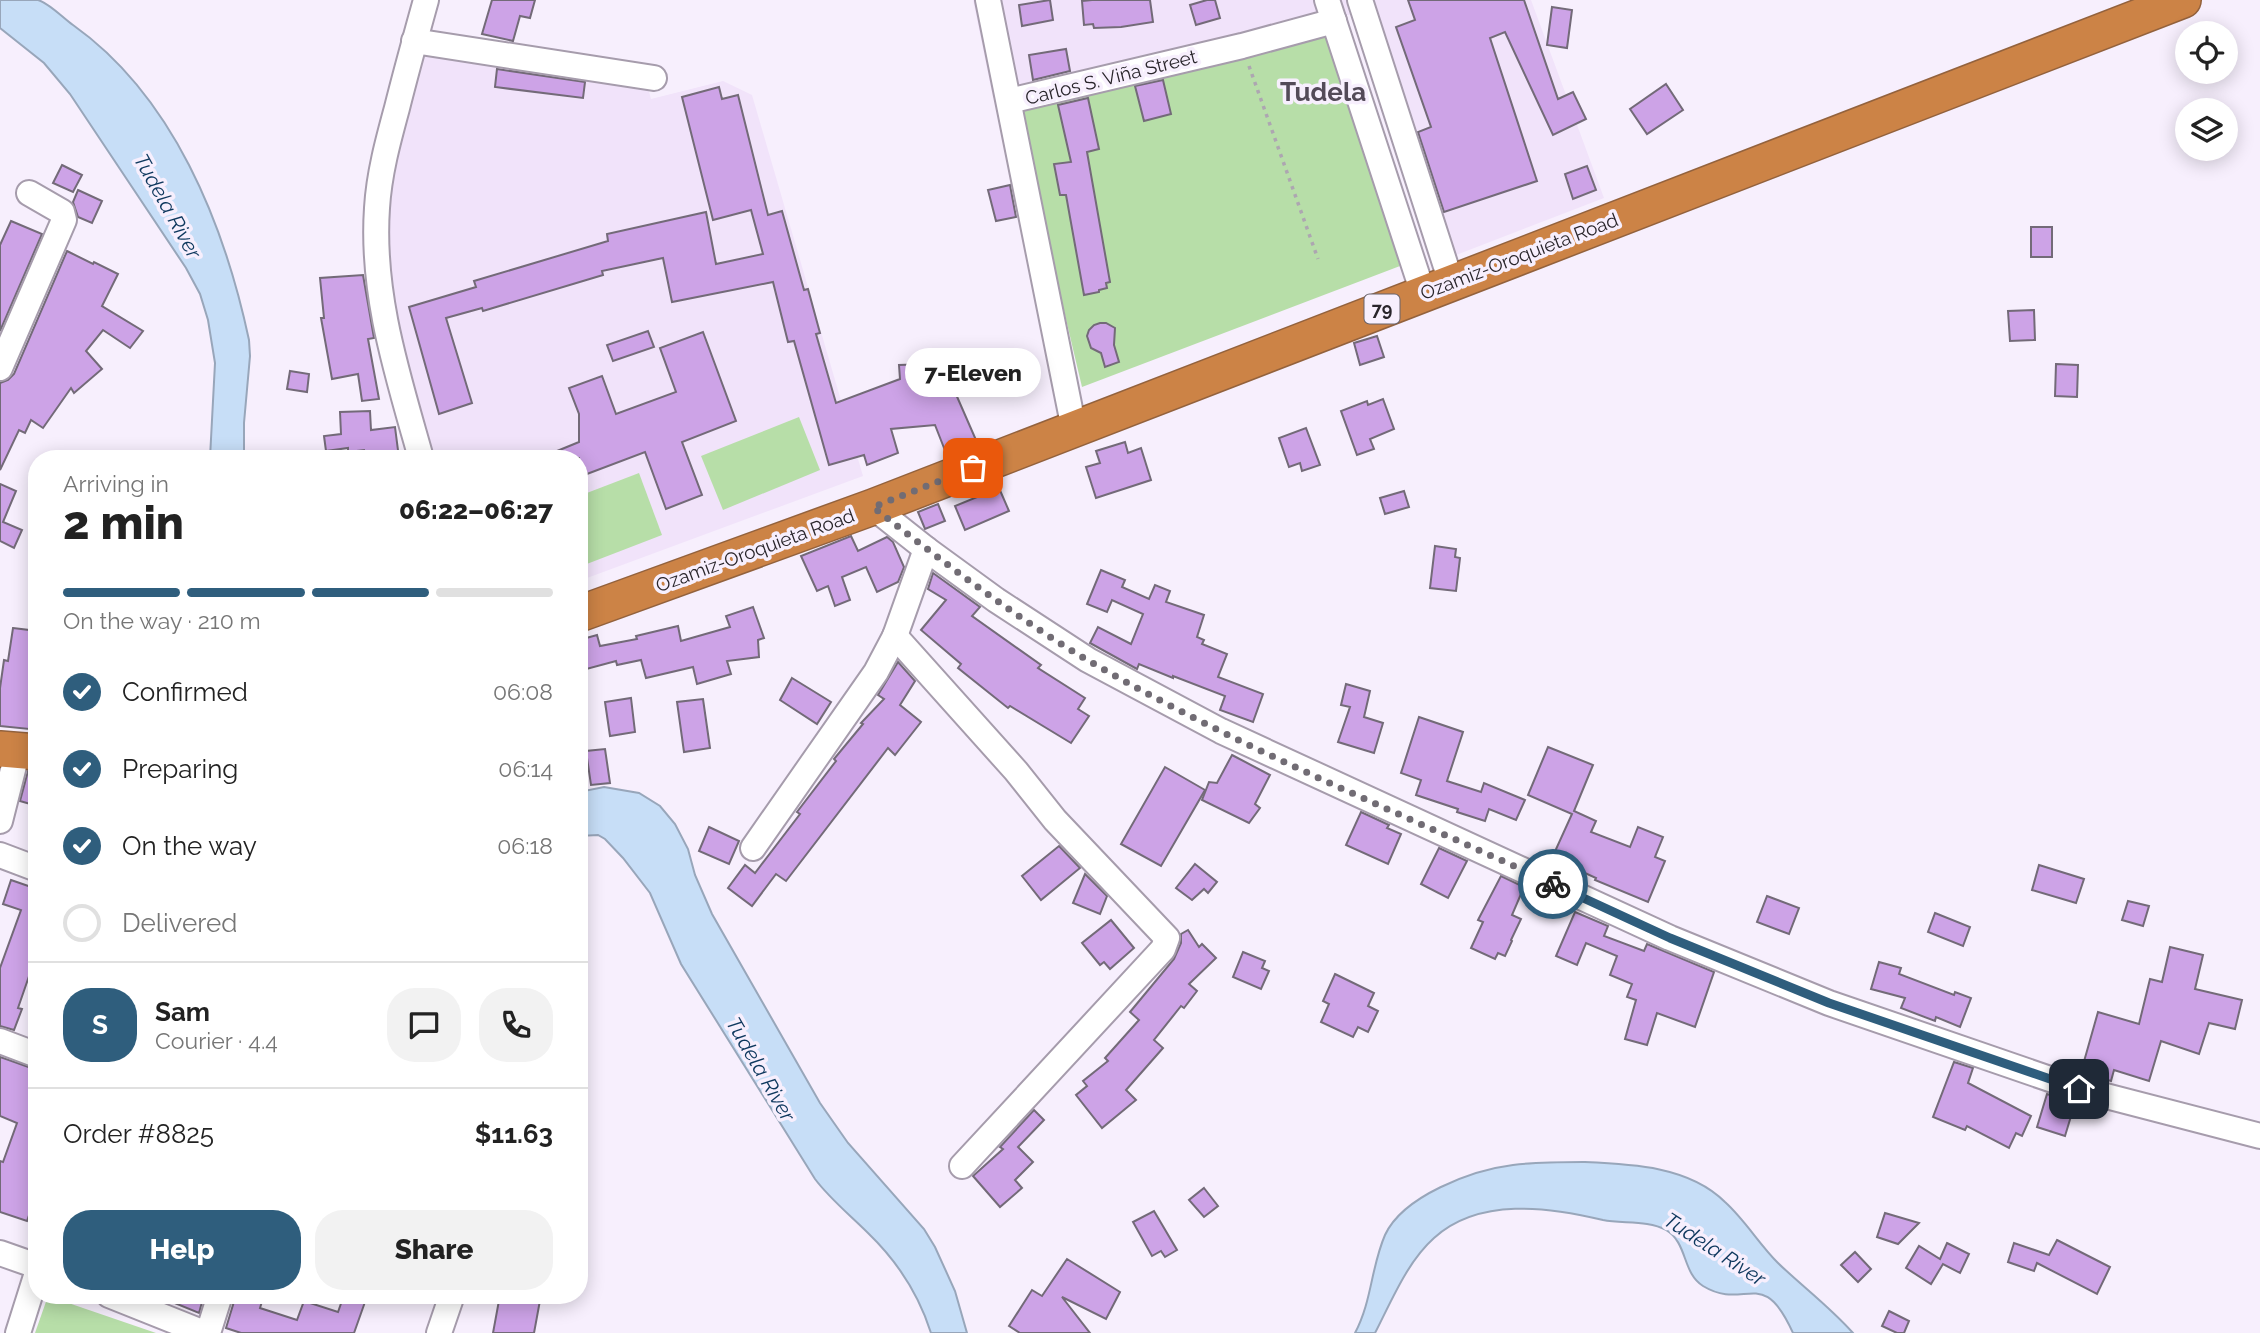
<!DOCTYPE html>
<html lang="en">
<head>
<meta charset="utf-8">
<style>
  body { margin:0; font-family:Raleway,sans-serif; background:#f2f2f2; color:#222; height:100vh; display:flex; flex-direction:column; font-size:26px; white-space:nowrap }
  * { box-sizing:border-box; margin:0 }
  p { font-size:23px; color:#767676 }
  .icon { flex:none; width:38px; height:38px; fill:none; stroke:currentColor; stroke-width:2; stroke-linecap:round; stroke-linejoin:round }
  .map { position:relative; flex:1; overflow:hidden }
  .drawer { position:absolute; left:28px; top:450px; width:560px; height:854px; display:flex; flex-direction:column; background:#fff; border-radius:28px; box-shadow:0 4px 18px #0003 }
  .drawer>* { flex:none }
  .fabs { position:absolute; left:2175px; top:21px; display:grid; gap:14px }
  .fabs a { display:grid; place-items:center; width:63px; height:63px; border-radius:50%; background:#fff; box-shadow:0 4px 18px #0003; font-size:35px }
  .pin { position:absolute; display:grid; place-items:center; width:60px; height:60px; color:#fff; margin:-30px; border-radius:14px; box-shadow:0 4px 10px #0006 }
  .courier { position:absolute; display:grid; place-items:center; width:70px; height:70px; margin:-35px; border:5px solid #2f5e7d; border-radius:50%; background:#fff; color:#222; box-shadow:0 2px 9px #0007 }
  .bubble { position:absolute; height:49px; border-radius:24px; background:#fff; box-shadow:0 4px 18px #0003; font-size:23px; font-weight:800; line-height:49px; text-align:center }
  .headline em { font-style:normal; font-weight:800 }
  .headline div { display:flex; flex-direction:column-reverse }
  .headline { display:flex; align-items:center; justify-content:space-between; height:119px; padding:0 35px }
  h1 { font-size:46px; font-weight:800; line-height:52px }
  .bar { display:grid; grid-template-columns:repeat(4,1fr); gap:10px 7px; align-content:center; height:84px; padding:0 35px }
  .bar i { height:9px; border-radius:5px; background:#e0e0e0 }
  .bar .selected { background:#2f5e7d }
  .bar p { grid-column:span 4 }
  .line { display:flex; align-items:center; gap:18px; padding:0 35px; border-top:2px solid #e0e0e0 }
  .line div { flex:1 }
  .round { display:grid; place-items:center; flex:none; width:74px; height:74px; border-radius:28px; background:#f2f2f2 }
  ol { padding:0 35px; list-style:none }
  li { display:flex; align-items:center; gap:21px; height:77px }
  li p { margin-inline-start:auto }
  li .icon { padding:7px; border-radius:50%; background:#2f5e7d; color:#fff; stroke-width:4 }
  li:last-child { color:#767676 }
  li i { width:38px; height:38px; border:4px solid #e0e0e0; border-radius:50% }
  .button { display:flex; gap:14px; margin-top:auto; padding:14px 35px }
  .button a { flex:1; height:80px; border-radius:28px; background:#2f5e7d; color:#fff; font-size:28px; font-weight:800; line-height:80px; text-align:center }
  .button a+a { background:#f2f2f2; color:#222 }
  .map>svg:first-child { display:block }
  .built { fill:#f1e3fa }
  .green { fill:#b7dea8 }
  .water { fill:#c7def7; stroke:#98a6ba; stroke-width:2 }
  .building { fill:#cda3e7; stroke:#736a78; stroke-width:2 }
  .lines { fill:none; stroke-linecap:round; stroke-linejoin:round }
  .minor-casing { stroke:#a69cac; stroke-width:28 }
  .highway-casing { stroke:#93623d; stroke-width:38 }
  .path { stroke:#ada6b1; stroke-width:3.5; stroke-dasharray:3.5 5; stroke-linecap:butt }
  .minor { stroke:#fff; stroke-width:24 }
  .highway { stroke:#cc8346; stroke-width:35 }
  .done { stroke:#716c74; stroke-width:7; stroke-dasharray:0 12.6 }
  .route { stroke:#2f5e7d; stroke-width:9 }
  .labels { text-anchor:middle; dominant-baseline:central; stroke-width:7; stroke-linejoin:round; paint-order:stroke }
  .shield { fill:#f7effd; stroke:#67626a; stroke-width:2 }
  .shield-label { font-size:18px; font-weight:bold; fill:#29252b }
  .street-label { font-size:19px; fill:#29252b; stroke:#f7effd }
  .water-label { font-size:21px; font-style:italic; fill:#0d375d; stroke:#f7effd }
  .district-label { font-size:26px; font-weight:bold; fill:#534a58; stroke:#f7effd }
</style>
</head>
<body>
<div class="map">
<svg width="2260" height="1333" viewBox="0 0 2260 1333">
  <rect width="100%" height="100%" fill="#f7effd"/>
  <g class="built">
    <path d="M973 0H1531L1604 198 1451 257 1366 11 993 98Z"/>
    <path d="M422 49 646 81 651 99 723 81 752 95 863 476 579 581V458H430L388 301V211L395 152Z"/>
  </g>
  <g class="green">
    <path d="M1327 32 1400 266 1082 387 1017 112Z"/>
    <path d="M799 417 820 470 723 510 701 456Z"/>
    <path d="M639 473 662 535 579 567V496Z"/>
    <path d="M48 1296 156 1333H35Z"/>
  </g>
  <g class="water">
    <path d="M0 0C11 0 27 0 38 0 49 3 63 18 73 25 173 96 224 223 249 340L250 356 244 423V458H210L215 363 208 320 200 294 186 268 70 94 44 63 0 28Z"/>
    <path d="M604 787 639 793 660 806 675 824 688 849 695 875 712 914 820 1103 848 1143 924 1229 935 1247 955 1291 967 1333H931C919 1295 897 1261 868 1233 850 1215 830 1199 815 1179L681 964 650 893 623 858 605 839 598 835 579 836V792Z"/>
    <path d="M1583 1162C1631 1164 1689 1166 1725 1202 1745 1220 1759 1244 1778 1263 1803 1287 1830 1307 1853 1333H1793C1762 1264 1746 1312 1703 1286 1682 1273 1688 1243 1666 1230 1648 1220 1622 1224 1603 1220 1549 1207 1479 1197 1434 1238 1407 1262 1391 1302 1375 1333H1355C1372 1301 1371 1267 1385 1235 1403 1196 1472 1170 1513 1165 1536 1162 1560 1162 1583 1162Z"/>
  </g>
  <g class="building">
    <path d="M492 0H535L530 18 520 16 513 41 482 34Z"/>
    <path d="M1050 0 1053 20 1022 26 1019 5Z"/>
    <path d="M1092 0H1150L1153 22 1121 27 1094 28 1093 24 1084 25 1082 1Z"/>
    <path d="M1207 0H1215L1220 18 1196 25 1190 5Z"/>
    <path d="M1408 0H1524L1558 99 1573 92 1586 119 1553 135 1505 32 1490 38 1537 181 1444 212 1418 132 1431 127 1396 27 1415 20Z"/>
    <path d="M1552 7 1572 10 1567 48 1547 45Z"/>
    <path d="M1066 49 1070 71 1033 80 1029 55Z"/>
    <path d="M497 69 585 82 583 98 495 87Z"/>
    <path d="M1163 80 1171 114 1144 121 1135 86Z"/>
    <path d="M1666 84 1683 110 1647 134 1630 109Z"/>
    <path d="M719 87 722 99 738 95 768 215 782 211 804 290 808 289 820 333 816 334 836 403 900 379 899 365 928 364V369L974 363 976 390 955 392 976 440 946 453 935 425 891 429 898 453 867 465 864 455 829 465 794 341 788 342 773 282 672 302 663 258 602 271 603 275 483 311 482 308 446 318 472 403 439 414 409 307 476 287 474 281 608 241 607 234 706 212 716 264 763 254 751 210 713 220 682 97Z"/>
    <path d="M1088 98 1099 149 1087 152 1110 282 1106 283 1107 288 1099 290V292L1084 295 1066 195H1060L1054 164 1071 162 1058 105Z"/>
    <path d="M62 165 82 175 73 192 53 183Z"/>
    <path d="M1587 166 1596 190 1573 199 1565 174Z"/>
    <path d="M1010 185 1016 217 996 221 988 190Z"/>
    <path d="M78 190 102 201 92 223 78 217 73 202Z"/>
    <path d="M11 221 42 234 0 331V245Z"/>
    <rect x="2031" y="227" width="21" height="30"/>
    <path d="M67 251 93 264 94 262 118 274 102 306 143 331 130 348 103 330 86 351 102 369 74 393 71 388 43 428 31 420 25 433 19 430 0 470V383L8 380 14 374Z"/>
    <path d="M363 275 374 338 368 339 379 399 362 401 358 374 332 379 321 318H324L320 278Z"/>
    <path d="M2034 310 2035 340 2010 341 2008 311Z"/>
    <path d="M1100 323H1106L1115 328 1114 345 1119 362 1105 367 1101 353 1091 348 1087 336 1089 330 1094 325Z"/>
    <path d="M648 331 654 347 613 361 607 345Z"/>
    <path d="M703 332 736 421 682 442 702 495 666 509 645 452 579 477V458H540L579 442V414L569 388 602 376 616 414 676 392 660 348Z"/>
    <path d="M1377 336 1384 357 1360 365 1354 343Z"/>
    <path d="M2056 364 2078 365 2077 397 2055 396Z"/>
    <path d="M290 371 309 374 307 392 287 389Z"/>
    <path d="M1383 399 1394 429 1370 439 1374 449 1357 455 1341 411 1367 401 1368 405Z"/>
    <path d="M370 411 371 430 395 427 399 458H365L364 450 348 452V448L326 451 324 436 341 434 340 412Z"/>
    <path d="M1306 428 1320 465 1302 471 1300 463 1289 467 1279 438Z"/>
    <path d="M1125 442 1128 453 1141 448 1151 480 1096 498 1086 467 1100 463 1096 451Z"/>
    <path d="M0 484 16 491 3 522 22 530 14 548 0 541Z"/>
    <path d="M999 488 1009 511 965 530 955 506Z"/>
    <path d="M1404 491 1409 507 1385 514 1380 498Z"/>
    <path d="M938 504 945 521 925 529 918 512Z"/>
    <path d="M851 536 858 551 887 537 893 542 904 567 898 582 877 592 866 567 842 577 850 600 835 606 828 586 817 591 801 556Z"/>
    <path d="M1435 546 1456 549 1455 557 1460 558 1456 591 1430 588Z"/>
    <path d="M1101 570 1125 580 1122 587 1149 599 1155 585 1170 591 1166 602 1204 615 1197 637 1204 640 1202 644 1227 654 1218 677 1263 694 1253 722 1220 710 1225 696 1173 676V678L1139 664 1137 669 1090 643 1098 627 1131 644 1143 614 1112 600 1107 612 1087 604Z"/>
    <path d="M933 573 980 607 972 616 1041 665 1038 668 1085 698 1078 709 1089 716 1071 743 1010 706 1008 708 958 668 961 664 921 630 946 600 928 589Z"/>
    <path d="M753 607 764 638 758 640 759 657 727 661 731 674 697 684 693 667 646 678 641 660 617 665 616 661 579 671V640L597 635 600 646 637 639 636 636 678 626 681 641 730 627 726 616Z"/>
    <path d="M13 628 37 631V724L29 723V729L0 726V688L4 660 8 661Z"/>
    <path d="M898 662 915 681 900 705 921 722 895 755 888 748 786 881 776 874 752 906 728 888 745 865 755 873 800 814 797 812 836 761 834 759 863 724 861 723 884 699 878 695Z"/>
    <path d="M792 678 831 702 817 724 780 700Z"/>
    <path d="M1346 684 1370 691 1364 717 1383 723 1374 753 1338 742 1350 707 1341 705Z"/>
    <path d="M631 698 635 732 610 736 605 702Z"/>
    <path d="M703 699 710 748 684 752 677 702Z"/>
    <path d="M1419 717 1463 732 1447 781 1481 792 1484 783 1525 800 1516 820 1489 809 1485 821 1457 812 1458 809 1416 795 1421 780 1401 773Z"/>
    <path d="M1548 747 1593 765 1574 811 1596 821 1591 832 1630 847 1638 827 1663 837 1655 857 1665 861 1648 902 1595 880 1596 878 1552 858 1572 814 1528 795Z"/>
    <path d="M605 749 610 783 591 785 586 751Z"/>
    <path d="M1232 755 1270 775 1255 804 1260 808 1249 823 1202 800 1209 782 1217 783Z"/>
    <path d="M1165 767 1205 790 1161 866 1121 844Z"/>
    <path d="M28 771 37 772V806L20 801Z"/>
    <path d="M1361 812 1389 825 1387 828 1401 834 1388 864 1346 845Z"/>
    <path d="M709 827 739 841 729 864 699 851Z"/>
    <path d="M1059 846 1080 868 1041 900 1022 876Z"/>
    <path d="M1439 848 1467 861 1448 898 1421 884Z"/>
    <path d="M1195 864 1217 882 1208 893 1204 889 1192 900 1176 888Z"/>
    <path d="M2039 865 2084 879 2076 903 2032 890Z"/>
    <path d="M1085 874 1107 896 1100 914 1073 903Z"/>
    <path d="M1501 876 1524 887 1512 915 1521 919 1511 940 1512 941 1505 956 1498 953 1495 959 1471 948 1483 922 1478 920Z"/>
    <path d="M11 880 37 889V953L18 1008 22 1009 14 1030 0 1026V968L21 910 3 904Z"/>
    <path d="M1767 896 1799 908 1789 934 1757 922Z"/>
    <path d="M2128 901 2149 906 2143 926 2122 920Z"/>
    <path d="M1575 912 1608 926 1604 936 1644 951 1647 944 1714 972 1695 1027 1657 1013 1647 1045 1625 1039 1636 1000 1627 997 1632 984 1610 975 1617 956 1586 943 1577 965 1556 956Z"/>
    <path d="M1935 913 1970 927 1963 946 1928 932Z"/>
    <path d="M1111 920 1134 948 1110 969 1104 962 1100 965 1082 943Z"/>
    <path d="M1188 930 1199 947 1202 944 1216 958 1189 984 1197 991 1184 1008 1181 1006 1154 1040 1163 1048 1126 1090 1136 1100 1102 1128 1076 1095 1087 1086 1083 1081 1108 1061 1105 1058 1139 1020 1130 1012 1174 959 1181 943V934Z"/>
    <path d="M2170 947 2203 955 2195 989 2242 1000 2235 1029 2209 1023 2199 1054 2161 1041 2149 1081 2114 1070 2111 1081 2081 1072 2098 1012 2139 1024 2150 979 2162 982Z"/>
    <path d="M1243 952 1265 961 1262 968 1269 971 1261 989 1233 977Z"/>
    <path d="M1879 962 1901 968 1899 974 1954 995 1955 992 1971 998 1960 1027 1936 1017 1935 1021 1901 1008 1905 998 1871 989Z"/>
    <path d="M1335 974 1374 993 1368 1006 1378 1011 1368 1032 1358 1027 1353 1037 1321 1022 1329 1004 1323 1001Z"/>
    <path d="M0 1057 37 1070V1192L27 1221 0 1212V1161L3 1162 17 1123 0 1116Z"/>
    <path d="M1954 1062 1973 1068 1968 1083 2031 1116 2022 1136 2016 1133 2009 1148 1967 1126 1965 1130 1933 1117Z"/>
    <path d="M2047 1094 2075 1103 2065 1136 2037 1127Z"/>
    <path d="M1034 1110 1044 1120 1018 1147 1033 1162 1015 1180 1022 1188 1000 1207 973 1176 1003 1149 1000 1147Z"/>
    <path d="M1204 1188 1218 1206 1204 1217 1189 1200Z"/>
    <path d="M1154 1211 1177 1250 1165 1257 1161 1251 1152 1256 1133 1222Z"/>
    <path d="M1885 1213 1919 1223 1898 1244 1877 1237Z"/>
    <path d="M2057 1240 2110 1267 2097 1294 2037 1263 2034 1271 2008 1262 2014 1243 2049 1255Z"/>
    <path d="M1947 1243 1969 1254 1960 1273 1943 1264 1931 1284 1906 1268 1919 1246 1940 1259Z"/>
    <path d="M1855 1252 1871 1269 1858 1282 1841 1265Z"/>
    <path d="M1067 1259 1120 1292 1106 1319 1062 1297 1090 1333H1020L1009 1326 1032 1290 1042 1296Z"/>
    <path d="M155 1295H204L199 1313Z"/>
    <path d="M236 1295H264L260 1308 297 1320 304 1301 338 1312 344 1295 365 1302 354 1333H241L226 1328Z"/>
    <path d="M500 1295H541L534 1333H493Z"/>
    <path d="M1889 1311 1909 1321 1904 1333H1897L1882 1326Z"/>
  </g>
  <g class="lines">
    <defs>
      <g id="minor">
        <path d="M988 0 1074 429"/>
        <path d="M1327 0 1423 293"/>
        <path d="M1360 0 1451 282"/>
        <path d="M414 41 654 78"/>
        <path d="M1009 101 1242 46 1334 21"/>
        <path d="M0 368 64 220 62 212 29 193"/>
        <path d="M421 458C398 376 371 295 377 208 379 174 388 141 397 108 406 72 416 36 426 0"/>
        <path d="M873 507 926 549 996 600 1088 660 1221 731 1670 938 1829 1003 2079 1089 2260 1136"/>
        <path d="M895 636 1016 771 1055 820 1167 938 1163 949 962 1166"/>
        <path d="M0 821 18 750"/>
        <path d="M753 848 876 672 895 636 926 549"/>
        <path d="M0 855 37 869"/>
        <path d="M0 1041 37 1055"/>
        <path d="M0 1253 37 1266"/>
        <path d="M109 1295 204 1333"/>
        <path d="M18 1333 37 1273"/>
        <path d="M208 1333 220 1295"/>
        <path d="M439 1333 452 1295"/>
      </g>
      <g id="highway">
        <path d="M579 614 873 507 2183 0"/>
        <path d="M0 749 37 752"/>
      </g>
    </defs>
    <use href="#minor" class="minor-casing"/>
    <use href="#highway" class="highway-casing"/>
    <path class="path" d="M1249 66 1318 259"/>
    <use href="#minor" class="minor"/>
    <use href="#highway" class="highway"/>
  </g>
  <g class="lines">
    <path class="done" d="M973 468 873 507C942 561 1013 616 1089 661 1237 747 1398 812 1553 884"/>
    <path class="route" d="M1553 884 1670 938 1829 1003 2079 1089"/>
  </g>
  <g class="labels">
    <rect class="shield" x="1364.5" y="294.5" width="35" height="29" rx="5"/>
    <g class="shield-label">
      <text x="1382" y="309">79</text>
    </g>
    <g class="street-label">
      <text transform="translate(1111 77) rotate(-14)">Carlos S. Viña Street</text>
      <text transform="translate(1519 256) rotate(-21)">Ozamiz-Oroquieta Road</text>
      <text transform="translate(755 550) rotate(-20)">Ozamiz-Oroquieta Road</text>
    </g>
    <g class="water-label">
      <text transform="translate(168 206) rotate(61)">Tudela River</text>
      <text transform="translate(761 1069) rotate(60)">Tudela River</text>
      <text transform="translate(1715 1249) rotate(33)">Tudela River</text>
    </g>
    <g class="district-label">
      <text x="1323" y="92">Tudela</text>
    </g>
  </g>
</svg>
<div class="fabs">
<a><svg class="icon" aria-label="locate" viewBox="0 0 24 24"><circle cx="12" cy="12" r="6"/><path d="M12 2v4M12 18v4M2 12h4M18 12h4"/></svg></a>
<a><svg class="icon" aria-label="layers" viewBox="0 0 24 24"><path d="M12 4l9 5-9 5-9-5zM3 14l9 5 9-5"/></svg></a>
</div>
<div class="pin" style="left:973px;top:468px;background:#ea580c"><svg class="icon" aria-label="bag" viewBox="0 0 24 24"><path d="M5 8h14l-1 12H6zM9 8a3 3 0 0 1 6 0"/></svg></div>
<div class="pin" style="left:2079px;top:1089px;background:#1f2937"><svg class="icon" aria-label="home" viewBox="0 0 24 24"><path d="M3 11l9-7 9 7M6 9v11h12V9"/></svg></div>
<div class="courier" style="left:1553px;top:884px"><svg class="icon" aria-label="bike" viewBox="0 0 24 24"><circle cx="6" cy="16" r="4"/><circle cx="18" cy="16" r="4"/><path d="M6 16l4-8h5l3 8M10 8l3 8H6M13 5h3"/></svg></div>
<div class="bubble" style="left:905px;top:348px;width:136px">7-Eleven</div>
<section class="drawer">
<div class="headline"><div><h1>2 min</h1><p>Arriving in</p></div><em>06:22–06:27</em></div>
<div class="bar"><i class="selected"></i><i class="selected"></i><i class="selected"></i><i></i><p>On the way · 210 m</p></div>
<ol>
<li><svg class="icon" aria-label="check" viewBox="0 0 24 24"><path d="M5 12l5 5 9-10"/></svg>Confirmed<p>06:08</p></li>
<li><svg class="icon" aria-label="check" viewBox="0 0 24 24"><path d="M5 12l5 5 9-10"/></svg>Preparing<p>06:14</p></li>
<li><svg class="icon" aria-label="check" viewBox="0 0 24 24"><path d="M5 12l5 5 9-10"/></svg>On the way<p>06:18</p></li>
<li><i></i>Delivered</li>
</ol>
<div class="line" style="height:126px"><b class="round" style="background:#2f5e7d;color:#fff">S</b><div><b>Sam</b><p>Courier · 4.4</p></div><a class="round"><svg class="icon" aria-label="chat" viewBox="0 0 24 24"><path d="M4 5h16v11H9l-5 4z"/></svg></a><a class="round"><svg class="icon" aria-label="phone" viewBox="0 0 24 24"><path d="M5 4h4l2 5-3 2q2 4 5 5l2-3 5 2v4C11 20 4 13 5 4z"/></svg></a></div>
<div class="line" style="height:91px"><div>Order #8825</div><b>$11.63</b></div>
<div class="button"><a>Help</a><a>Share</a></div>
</section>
</div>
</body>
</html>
